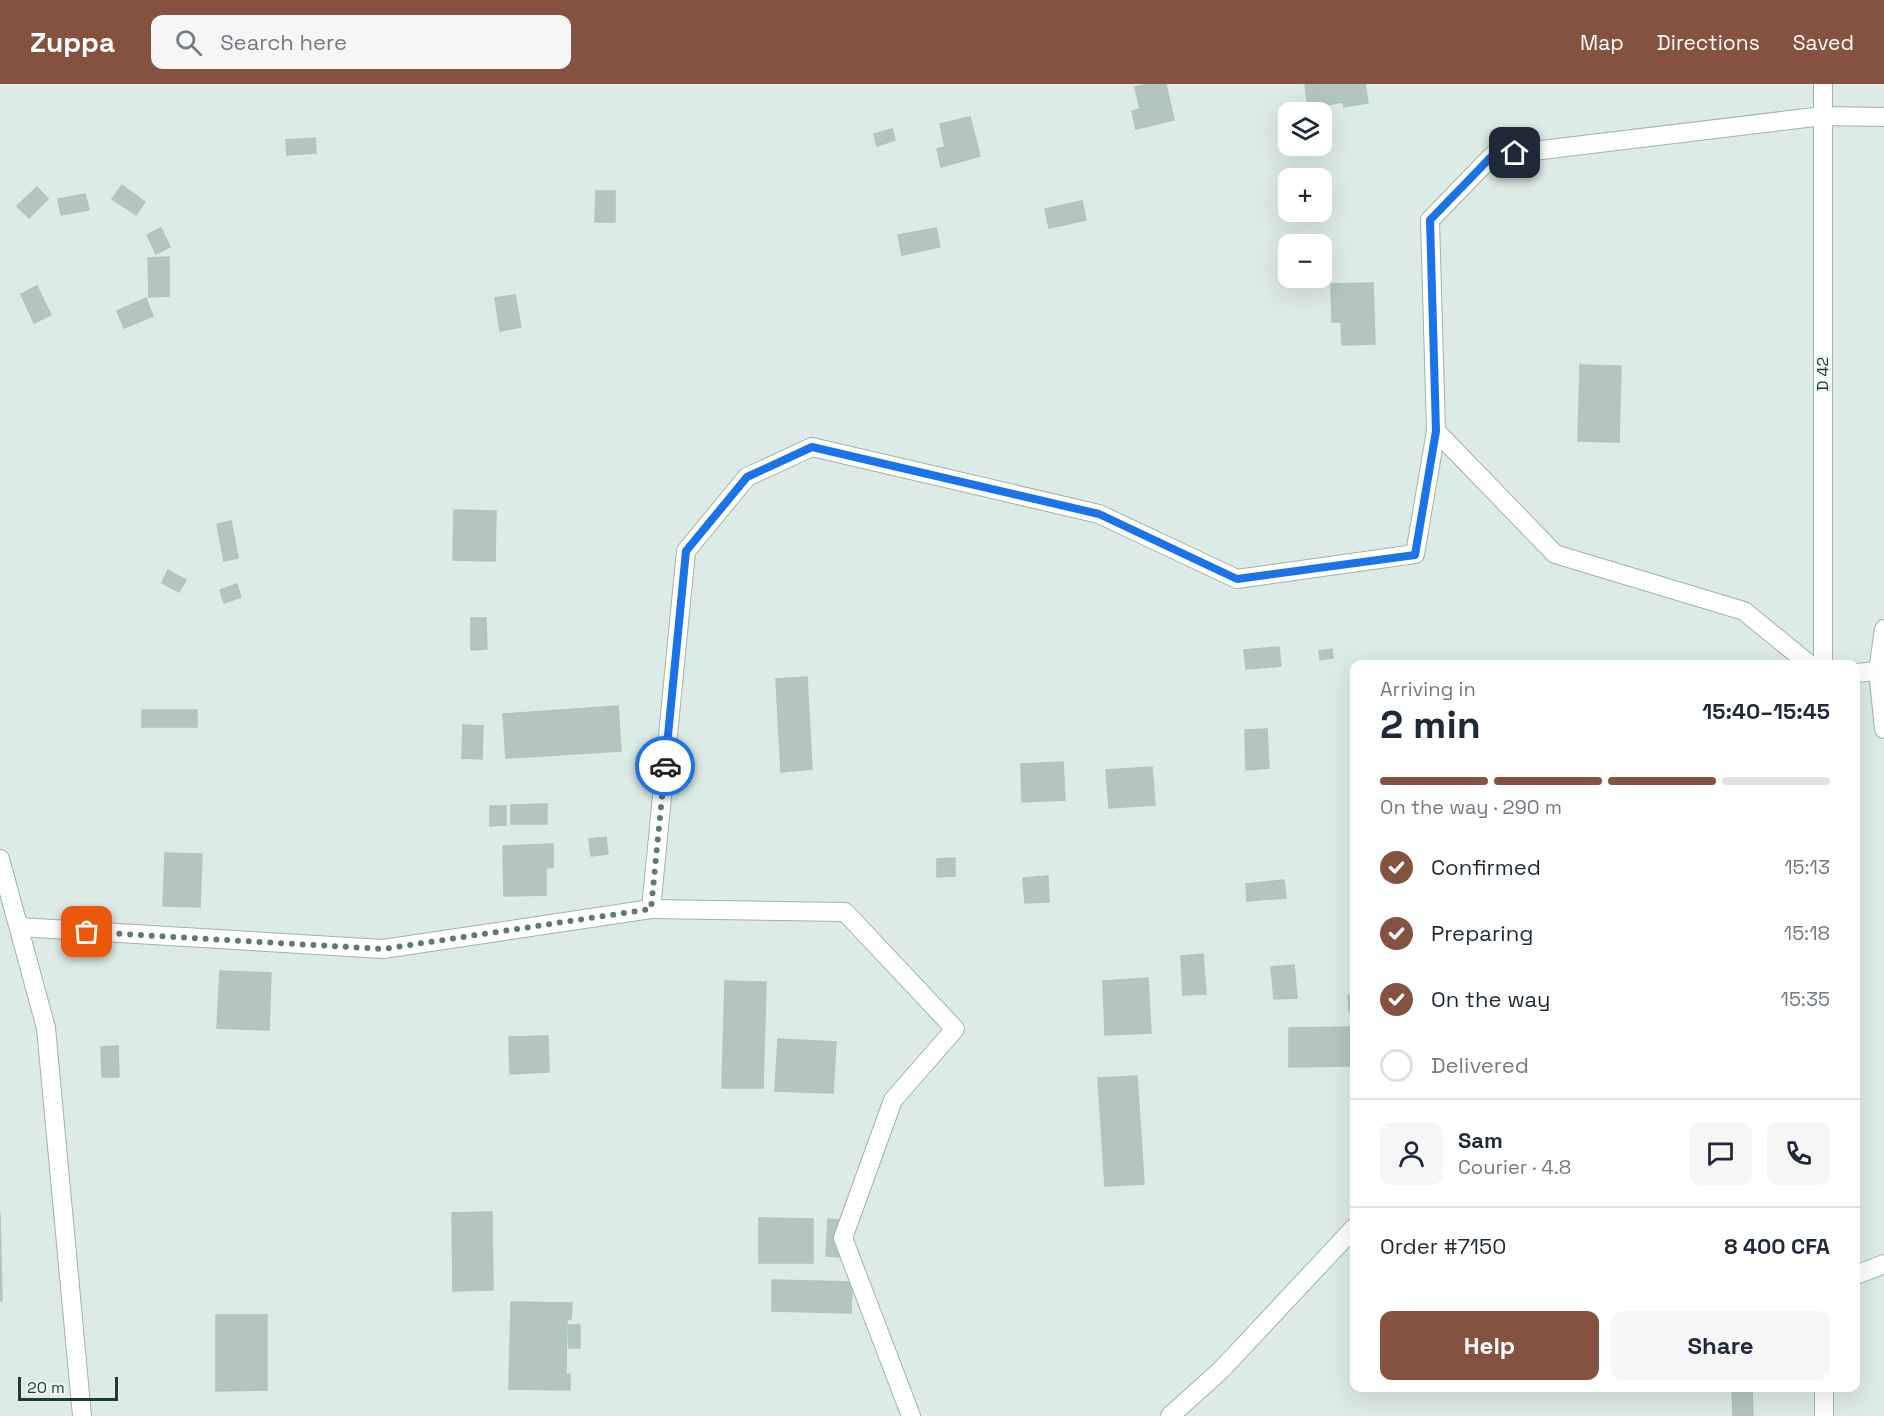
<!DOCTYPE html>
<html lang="en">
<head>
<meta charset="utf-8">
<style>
  body { margin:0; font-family:"Space Grotesk",sans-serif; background:#f6f6f7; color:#1f2937; height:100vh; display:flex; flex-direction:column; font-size:22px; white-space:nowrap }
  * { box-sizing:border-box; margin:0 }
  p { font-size:20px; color:#747a83 }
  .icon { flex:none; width:33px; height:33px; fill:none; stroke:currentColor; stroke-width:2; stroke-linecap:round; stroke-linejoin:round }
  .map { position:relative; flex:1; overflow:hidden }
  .panel { position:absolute; left:1350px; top:576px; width:510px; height:732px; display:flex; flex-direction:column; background:#fff; border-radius:12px; box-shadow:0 6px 24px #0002 }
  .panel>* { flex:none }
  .buttons { position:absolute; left:1278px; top:18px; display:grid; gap:12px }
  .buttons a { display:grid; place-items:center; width:54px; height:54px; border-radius:12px; background:#fff; box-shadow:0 6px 24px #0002; font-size:30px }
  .scale { position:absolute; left:18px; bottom:15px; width:100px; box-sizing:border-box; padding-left:6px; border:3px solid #1d3c36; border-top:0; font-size:16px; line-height:21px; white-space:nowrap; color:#1d3c36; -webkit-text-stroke:4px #edf7f3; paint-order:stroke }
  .pin { position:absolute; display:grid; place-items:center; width:51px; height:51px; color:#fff; margin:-26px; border-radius:12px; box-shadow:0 3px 9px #0006 }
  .courier { position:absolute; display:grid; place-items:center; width:60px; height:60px; margin:-30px; border:4px solid #1a73e8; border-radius:50%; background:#fff; color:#222; box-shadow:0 2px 8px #0007 }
  .head em { font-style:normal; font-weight:600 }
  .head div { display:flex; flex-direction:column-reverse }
  .head { display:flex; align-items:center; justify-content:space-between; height:102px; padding:0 30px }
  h1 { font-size:39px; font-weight:600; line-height:45px }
  .bar { display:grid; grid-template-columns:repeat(4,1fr); gap:9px 6px; align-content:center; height:72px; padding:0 30px }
  .bar i { height:8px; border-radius:4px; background:#e0e1e3 }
  .bar .on { background:#84523e }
  .bar p { grid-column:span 4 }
  .line { display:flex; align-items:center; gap:15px; padding:0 30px; border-top:2px solid #e0e1e3 }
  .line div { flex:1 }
  .round { display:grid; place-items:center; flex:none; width:63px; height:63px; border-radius:12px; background:#f6f6f7 }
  ol { padding:0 30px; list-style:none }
  li { display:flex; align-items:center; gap:18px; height:66px }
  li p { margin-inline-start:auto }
  li .icon { padding:6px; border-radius:50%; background:#84523e; color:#fff; stroke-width:4 }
  li:last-child { color:#747a83 }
  li i { width:33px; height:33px; border:3px solid #e0e1e3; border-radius:50% }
  .primary-button { display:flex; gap:12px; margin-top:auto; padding:12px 30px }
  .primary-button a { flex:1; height:69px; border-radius:12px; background:#84523e; color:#fff; font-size:24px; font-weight:600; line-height:69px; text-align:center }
  .primary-button a+a { background:#f6f6f7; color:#1f2937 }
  header { display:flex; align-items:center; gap:36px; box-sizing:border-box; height:84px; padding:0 30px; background:#84523e; color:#fff }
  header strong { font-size:28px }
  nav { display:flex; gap:33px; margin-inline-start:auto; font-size:21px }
  .search { width:420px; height:54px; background:#f6f6f7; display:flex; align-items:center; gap:15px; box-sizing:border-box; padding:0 21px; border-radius:12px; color:#747a83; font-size:22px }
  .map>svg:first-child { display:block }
  .building { fill:#b2c6bf; stroke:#afc5bd; stroke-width:1.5 }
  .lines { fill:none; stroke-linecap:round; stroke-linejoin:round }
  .minor-casing { stroke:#a0b3ae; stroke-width:20 }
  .minor { stroke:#fff; stroke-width:18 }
  .done { stroke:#607974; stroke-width:6; stroke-dasharray:0 10.8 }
  .route { stroke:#1a73e8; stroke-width:8 }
  .labels { text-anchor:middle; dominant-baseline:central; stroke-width:5; stroke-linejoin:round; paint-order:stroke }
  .street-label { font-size:16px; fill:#1d3c36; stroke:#edf7f3 }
</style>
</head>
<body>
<header>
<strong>Zuppa</strong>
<div class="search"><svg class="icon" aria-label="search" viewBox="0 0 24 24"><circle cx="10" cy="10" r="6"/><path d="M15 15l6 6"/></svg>Search here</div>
<nav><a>Map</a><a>Directions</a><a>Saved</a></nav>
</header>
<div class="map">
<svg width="1884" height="1332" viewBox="0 0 1884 1332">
  <rect width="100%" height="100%" fill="#ddebe6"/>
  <g class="building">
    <path d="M1150 0H1166L1174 36 1136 45 1132 27 1140 25 1135 3Z"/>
    <path d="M1305 0H1365L1368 19 1344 23 1343 18 1308 24Z"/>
    <path d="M970 33 980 72 941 83 937 65 945 63 940 40Z"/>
    <path d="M892 45 895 56 877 62 874 50Z"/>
    <path d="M315 54 316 69 287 71 286 56Z"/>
    <path d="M122 101 145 118 136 131 112 115Z"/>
    <path d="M37 103 48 115 29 134 17 122Z"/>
    <path d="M596 107H615V138H595Z"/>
    <path d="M85 110 89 126 61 131 58 115Z"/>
    <path d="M1082 117 1086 136 1049 144 1045 125Z"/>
    <path d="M161 144 170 163 156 170 147 151Z"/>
    <path d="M936 144 940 163 902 171 898 151Z"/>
    <path d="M169 173V212L149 213 148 174Z"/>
    <path d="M1373 199 1375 260 1342 261 1341 238H1332L1331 200Z"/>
    <path d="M37 202 51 231 34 239 21 210Z"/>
    <path d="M515 211 521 243 500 247 495 214Z"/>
    <path d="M146 214 153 232 124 244 117 227Z"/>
    <path d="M1580 281 1621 282 1619 358 1578 357Z"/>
    <path d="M454 426 496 427 495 477 453 476Z"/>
    <path d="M231 437 238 474 224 477 217 440Z"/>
    <path d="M168 486 186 496 179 508 162 499Z"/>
    <path d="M237 500 241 513 224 519 220 506Z"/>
    <path d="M471 534H486L487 565 471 566Z"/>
    <path d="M1279 563 1281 582 1246 585 1244 566Z"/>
    <path d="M1332 565 1333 574 1320 576 1319 567Z"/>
    <path d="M807 593 812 685 781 688 776 595Z"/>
    <path d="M618 622 621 667 506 674 503 630Z"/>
    <rect x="142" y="626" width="55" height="17"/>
    <path d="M463 641 483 642 482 675 462 674Z"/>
    <path d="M1267 645 1269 684 1246 686 1245 646Z"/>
    <path d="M1063 678 1065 716 1022 718 1021 680Z"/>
    <path d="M1152 683 1155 721 1109 724 1106 686Z"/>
    <path d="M547 720V740H511V721Z"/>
    <path d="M490 722H506V741L490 742Z"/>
    <path d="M606 753 608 770 591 772 589 755Z"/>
    <path d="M553 760V783L546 784V811L504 812 503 762Z"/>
    <path d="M165 769 202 770 200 823 163 822Z"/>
    <path d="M955 774V792L937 793V775Z"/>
    <path d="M1048 792 1049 818 1025 819 1023 794Z"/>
    <path d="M1284 796 1286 814 1247 817 1246 800Z"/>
    <path d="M1203 870 1206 910 1183 911 1181 872Z"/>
    <path d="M1294 881 1297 914 1274 915 1271 883Z"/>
    <path d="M220 887 271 889 269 946 217 944Z"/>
    <path d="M1148 894 1151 949 1105 951 1103 897Z"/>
    <path d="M725 897 766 898 763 1004H722Z"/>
    <path d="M1348 911H1354V927H1349Z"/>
    <path d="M1354 943V982L1289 983V944Z"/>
    <path d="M548 952 549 988 510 990 509 953Z"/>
    <path d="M778 955 836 958 833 1009 775 1007Z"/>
    <path d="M118 962 119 993H102L101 963Z"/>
    <path d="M1137 992 1144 1100 1105 1102 1098 994Z"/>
    <path d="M492 1128 493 1206 453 1207 452 1129Z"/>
    <path d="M0 1129 2 1217H0Z"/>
    <path d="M759 1134 813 1135V1179H759Z"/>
    <path d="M828 1135 845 1137 842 1173 826 1172Z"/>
    <path d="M772 1196 852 1198 851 1229 772 1227Z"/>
    <path d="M511 1218 572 1219 571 1235 567 1236 566 1290H570V1306L509 1305Z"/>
    <path d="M216 1231H267V1306L216 1307Z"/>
    <path d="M568 1241H580V1264H569Z"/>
    <path d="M1732 1304H1752L1753 1332H1733Z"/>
  </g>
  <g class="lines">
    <defs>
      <g id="minor">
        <path d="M1809 580 1744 527 1555 470 1436 347 1430 136 1492 72 1823 32 1884 33"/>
        <path d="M1823 580V0"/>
        <path d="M1878 587 1884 645"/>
        <path d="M1856 589 1878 587 1884 545"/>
        <path d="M0 775 46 944 82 1332"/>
        <path d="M19 843 383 865 651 825"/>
        <path d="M1856 1191 1884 1180"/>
        <path d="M1824 1304V1332"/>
        <path d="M911 1332 843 1154 893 1016 955 945 845 828 651 825 686 467 747 393 812 363 1099 430 1237 495 1415 470 1436 347"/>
        <path d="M1170 1332 1221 1286 1354 1144"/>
      </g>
    </defs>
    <use href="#minor" class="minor-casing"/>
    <use href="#minor" class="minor"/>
  </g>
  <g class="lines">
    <path class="done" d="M87 848 383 865 651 825 665 682"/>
    <path class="route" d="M665 682 686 467 747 393 812 363 1099 430 1237 495 1415 471 1436 347 1430 136 1492 72 1515 69"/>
  </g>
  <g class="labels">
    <g class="street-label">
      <text transform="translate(1822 290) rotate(-90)">D 42</text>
    </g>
  </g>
</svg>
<div class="buttons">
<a><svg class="icon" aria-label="layers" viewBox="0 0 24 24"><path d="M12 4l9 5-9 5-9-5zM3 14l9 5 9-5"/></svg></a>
<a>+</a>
<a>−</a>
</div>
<div class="scale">20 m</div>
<div class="pin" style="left:87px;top:848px;background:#ea580c"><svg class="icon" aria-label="bag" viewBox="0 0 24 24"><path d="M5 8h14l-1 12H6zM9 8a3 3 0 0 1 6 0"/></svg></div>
<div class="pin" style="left:1515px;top:69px;background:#1f2937"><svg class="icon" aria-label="home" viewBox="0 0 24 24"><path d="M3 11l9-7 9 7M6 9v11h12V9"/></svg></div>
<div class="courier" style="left:665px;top:682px"><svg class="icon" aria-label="car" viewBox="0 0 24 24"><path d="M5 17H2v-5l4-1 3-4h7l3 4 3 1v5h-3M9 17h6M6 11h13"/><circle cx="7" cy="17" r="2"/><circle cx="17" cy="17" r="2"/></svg></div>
<section class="panel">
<div class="head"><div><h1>2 min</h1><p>Arriving in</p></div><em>15:40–15:45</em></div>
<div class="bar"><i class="on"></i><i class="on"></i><i class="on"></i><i></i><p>On the way · 290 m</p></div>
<ol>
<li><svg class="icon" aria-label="check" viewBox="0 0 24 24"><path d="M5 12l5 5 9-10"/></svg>Confirmed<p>15:13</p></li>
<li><svg class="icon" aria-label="check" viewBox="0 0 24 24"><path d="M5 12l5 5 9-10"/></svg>Preparing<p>15:18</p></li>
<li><svg class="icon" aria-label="check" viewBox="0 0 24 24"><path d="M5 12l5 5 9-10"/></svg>On the way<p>15:35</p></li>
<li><i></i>Delivered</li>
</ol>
<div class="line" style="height:108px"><a class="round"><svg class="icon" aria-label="person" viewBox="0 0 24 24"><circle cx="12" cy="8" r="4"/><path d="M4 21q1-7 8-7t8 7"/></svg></a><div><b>Sam</b><p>Courier · 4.8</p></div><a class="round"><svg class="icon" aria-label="chat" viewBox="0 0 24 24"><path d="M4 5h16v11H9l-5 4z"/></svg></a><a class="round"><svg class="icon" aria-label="phone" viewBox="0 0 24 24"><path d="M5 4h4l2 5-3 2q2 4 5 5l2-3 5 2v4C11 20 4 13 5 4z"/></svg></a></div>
<div class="line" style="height:78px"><div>Order #7150</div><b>8 400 CFA</b></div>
<div class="primary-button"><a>Help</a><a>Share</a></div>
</section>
</div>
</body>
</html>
